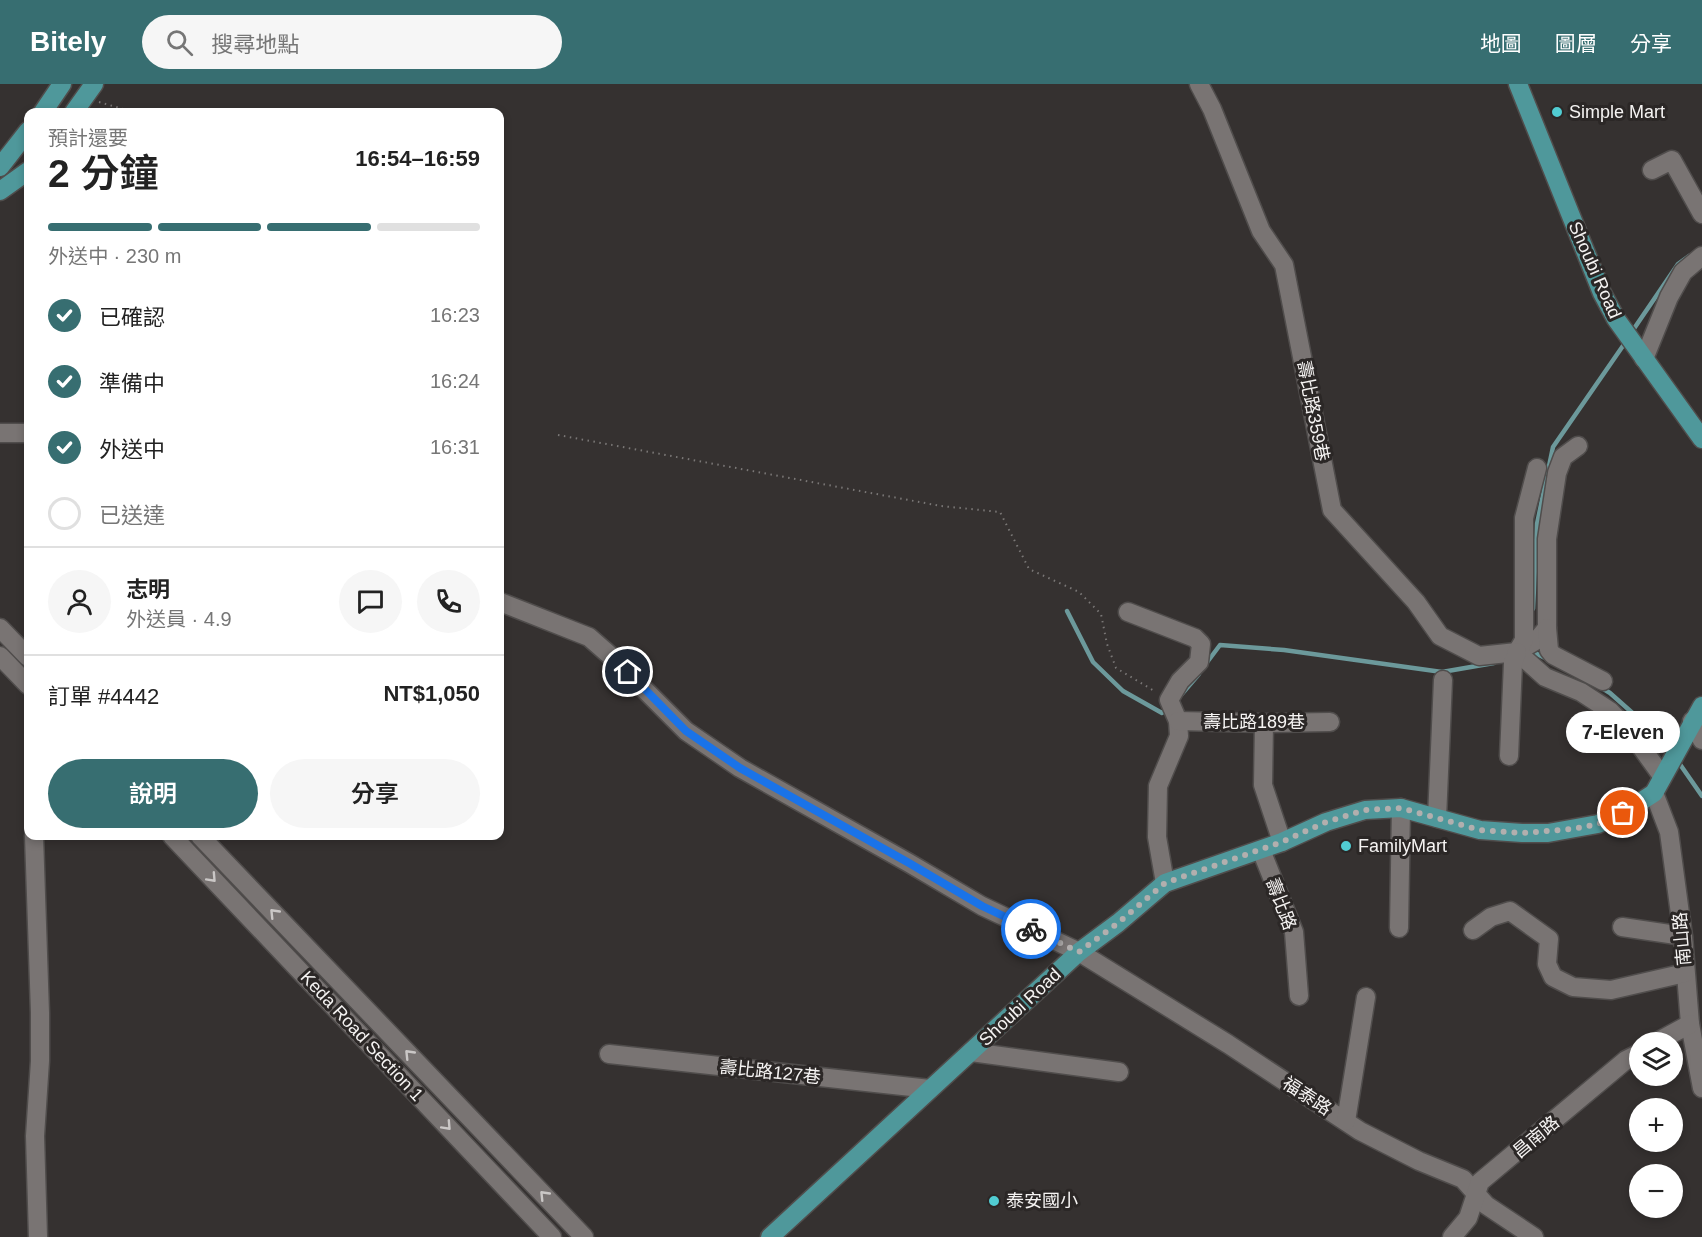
<!DOCTYPE html>
<html lang="zh-TW">
<head>
<meta charset="utf-8">
<style>
  body { margin:0; font-family:Arial,"Noto Sans TC",sans-serif; background:#f6f6f6; color:#222; height:100vh; display:flex; flex-direction:column; font-size:22px; white-space:nowrap }
  * { box-sizing:border-box; margin:0 }
  p { font-size:20px; color:#767676 }
  .icon { flex:none; width:33px; height:33px; fill:none; stroke:currentColor; stroke-width:2; stroke-linecap:round; stroke-linejoin:round }
  .map { position:relative; flex:1; overflow:hidden }
  .panel { position:absolute; left:24px; top:24px; width:480px; height:732px; display:flex; flex-direction:column; background:#fff; border-radius:12px; box-shadow:0 3px 9px #0003 }
  .panel>* { flex:none }
  .tools { position:absolute; left:1629px; top:948px; display:grid; gap:12px }
  .tools a { display:grid; place-items:center; width:54px; height:54px; border-radius:50%; background:#fff; box-shadow:0 3px 9px #0003; font-size:30px }
  .pin { position:absolute; display:grid; place-items:center; width:51px; height:51px; color:#fff; margin:-26px; border:3px solid #fff; border-radius:50%; box-shadow:0 2px 6px #0007 }
  .courier { position:absolute; display:grid; place-items:center; width:60px; height:60px; margin:-30px; border:4px solid #1a73e8; border-radius:50%; background:#fff; color:#222; box-shadow:0 2px 8px #0007 }
  .bubble { position:absolute; height:42px; border-radius:21px; background:#fff; box-shadow:0 3px 9px #0003; font-size:20px; font-weight:600; line-height:42px; text-align:center }
  .summary em { font-style:normal; font-weight:600 }
  .summary div { display:flex; flex-direction:column-reverse }
  .summary { display:flex; align-items:center; justify-content:space-between; height:102px; padding:0 24px }
  h1 { font-size:39px; font-weight:600; line-height:45px }
  .bar { display:grid; grid-template-columns:repeat(4,1fr); gap:9px 6px; align-content:center; height:72px; padding:0 24px }
  .bar i { height:8px; border-radius:4px; background:#e0e0e0 }
  .bar .selected { background:#376e71 }
  .bar p { grid-column:span 4 }
  .line { display:flex; align-items:center; gap:15px; padding:0 24px; border-top:2px solid #e0e0e0 }
  .line div { flex:1 }
  .round { display:grid; place-items:center; flex:none; width:63px; height:63px; border-radius:32px; background:#f6f6f6 }
  ol { padding:0 24px; list-style:none }
  li { display:flex; align-items:center; gap:18px; height:66px }
  li p { margin-inline-start:auto }
  li .icon { padding:6px; border-radius:50%; background:#376e71; color:#fff; stroke-width:4 }
  li:last-child { color:#767676 }
  li i { width:33px; height:33px; border:3px solid #e0e0e0; border-radius:50% }
  .cta { display:flex; gap:12px; margin-top:auto; padding:12px 24px }
  .cta a { flex:1; height:69px; border-radius:36px; background:#376e71; color:#fff; font-size:24px; font-weight:600; line-height:69px; text-align:center }
  .cta a+a { background:#f6f6f6; color:#222 }
  header { display:flex; align-items:center; gap:36px; box-sizing:border-box; height:84px; padding:0 30px; background:#376e71; color:#fff }
  header strong { font-size:28px }
  nav { display:flex; gap:33px; margin-inline-start:auto; font-size:21px }
  .search { width:420px; height:54px; background:#f6f6f6; display:flex; align-items:center; gap:15px; box-sizing:border-box; padding:0 21px; border-radius:33px; color:#767676; font-size:22px }
  .map>svg:first-child { display:block }
  .lines { fill:none; stroke-linecap:round; stroke-linejoin:round }
  .stream { stroke:#6c999b; stroke-width:4.5 }
  .minor-casing { stroke:#504d4c; stroke-width:21 }
  .major-casing { stroke:#504d4c; stroke-width:21 }
  .path { stroke:#7a7776; stroke-width:2; stroke-dasharray:1.5 4.5; stroke-linecap:butt }
  .minor { stroke:#797473; stroke-width:18 }
  .major { stroke:#4f989b; stroke-width:18 }
  .oneway { stroke:#cac7c6 }
  .done { stroke:#b2afae; stroke-width:6; stroke-dasharray:0 10.8 }
  .route { stroke:#1a73e8; stroke-width:8 }
  .poi-dot { fill:#51ccd2; stroke:#2b2726; stroke-width:2 }
  .labels { text-anchor:middle; dominant-baseline:central; stroke-width:6; stroke-linejoin:round; paint-order:stroke }
  .poi-label { font-size:18px; fill:#f5f3f2; stroke:#2b2726; text-anchor:start }
  .street-label { font-size:18px; fill:#f5f3f2; stroke:#2b2726 }
</style>
</head>
<body>
<header>
<strong>Bitely</strong>
<div class="search"><svg class="icon" aria-label="search" viewBox="0 0 24 24"><circle cx="10" cy="10" r="6"/><path d="M15 15l6 6"/></svg>搜尋地點</div>
<nav><a>地圖</a><a>圖層</a><a>分享</a></nav>
</header>
<div class="map">
<svg width="1702" height="1153" viewBox="0 0 1702 1153">
  <rect width="100%" height="100%" fill="#353130"/>
  <g class="lines">
    <g class="stream">
      <path d="M1631 249 1678 180 1689 172"/>
      <path d="M1533 525 1537 440 1553 363 1627 256"/>
      <path d="M1067 527 1093 578 1123 607 1162 629 1168 623"/>
      <path d="M1535 569 1549 576"/>
      <path d="M1205 581 1220 561 1284 566 1442 588 1494 579"/>
      <path d="M1602 604 1610 609 1663 656 1672 669"/>
      <path d="M1181 611 1199 590"/>
      <path d="M1677 676 1702 712"/>
    </g>
    <defs>
      <g id="minor">
        <path d="M1199 0 1212 25 1261 147 1284 181 1332 426 1416 518 1440 552 1479 572 1517 568 1537 556 1547 544V455L1557 389 1563 373 1578 362"/>
        <path d="M1652 86 1672 76 1702 130"/>
        <path d="M1644 275 1669 213 1683 188 1702 172"/>
        <path d="M0 349H28"/>
        <path d="M1537 384 1524 434V556L1517 568 1545 593 1581 608 1610 627 1631 649 1662 692"/>
        <path d="M500 518 589 553 613 574 686 647 740 684 909 779 982 822 1079 868 1228 960 1360 1047 1419 1077 1463 1095 1486 1121 1534 1153"/>
        <path d="M1128 528 1195 554 1201 560 1199 578 1180 597 1169 616 1178 637 1179 652 1158 702 1157 753 1165 799"/>
        <path d="M0 544 28 573"/>
        <path d="M1547 544 1549 566 1553 571 1603 597"/>
        <path d="M0 572 28 601"/>
        <path d="M1178 637 1264 639 1330 638"/>
        <path d="M1692 637 1702 656"/>
        <path d="M1264 639 1263 701 1282 758"/>
        <path d="M1509 672 1513 579 1517 568"/>
        <path d="M1654 709 1669 748 1683 852 1690 940 1702 1004"/>
        <path d="M1437 734 1443 596"/>
        <path d="M34 752 40 929V977L35 1052 38 1153"/>
        <path d="M172 752 552 1153"/>
        <path d="M200 752 584 1153"/>
        <path d="M1261 766 1294 848 1299 912"/>
        <path d="M1622 843 1683 852"/>
        <path d="M1399 844 1401 724"/>
        <path d="M1473 846 1491 833 1510 827 1549 855 1547 880 1553 893 1573 903 1611 906 1685 889"/>
        <path d="M1657 958 1690 940"/>
        <path d="M971 968 1119 988"/>
        <path d="M609 970 930 1005"/>
        <path d="M1346 1037 1366 913"/>
        <path d="M1452 1153 1468 1134 1480 1098 1626 976 1640 969"/>
      </g>
      <g id="major">
        <path d="M1518 0 1602 209 1616 235 1702 355"/>
        <path d="M43 28 62 0"/>
        <path d="M74 28 94 0"/>
        <path d="M0 83 28 47"/>
        <path d="M0 107 28 87"/>
        <path d="M770 1153 1079 868 1118 839 1165 799 1282 758 1326 738 1365 726 1401 724 1480 746 1522 749H1548L1598 740 1623 729 1654 709 1702 622"/>
      </g>
    </defs>
    <use href="#minor" class="minor-casing"/>
    <use href="#major" class="major-casing"/>
    <g class="path">
      <path d="M99 18 133 28"/>
      <path d="M558 351 941 422 1000 428 1029 485 1079 508 1101 530 1107 560 1116 584 1156 608"/>
    </g>
    <use href="#minor" class="minor"/>
    <use href="#major" class="major"/>
  </g>
  <defs><path id="oneway-chevron" d="M-2-3.5L2.5 0L-2 3.5" fill="none" stroke-width="1.6" stroke-linecap="round" stroke-linejoin="round" transform="scale(1.5)"/></defs>
  <g class="oneway">
    <use href="#oneway-chevron" transform="translate(212 794) rotate(47)"/>
    <use href="#oneway-chevron" transform="translate(274 829) rotate(-134)"/>
    <use href="#oneway-chevron" transform="translate(409 970) rotate(-134)"/>
    <use href="#oneway-chevron" transform="translate(447 1042) rotate(47)"/>
    <use href="#oneway-chevron" transform="translate(544 1111) rotate(-134)"/>
  </g>
  <g class="lines">
    <path class="done" d="M1031 845 1079 868 1118 839 1165 799 1282 758 1326 738 1365 726 1401 724 1480 746 1522 749 1573 745 1598 740 1623 729"/>
    <path class="route" d="M628 588 686 647 740 684 909 779 982 822 1031 845"/>
  </g>
  <g class="poi-dot">
    <circle cx="1557" cy="28" r="6"/>
    <circle cx="1346" cy="762" r="6"/>
    <circle cx="994" cy="1117" r="6"/>
  </g>
  <g class="labels">
    <g class="poi-label">
      <text x="1569" y="28">Simple Mart</text>
      <text x="1358" y="762">FamilyMart</text>
      <text x="1006" y="1117">泰安國小</text>
    </g>
    <g class="street-label">
      <text transform="translate(1595 186) rotate(66)">Shoubi Road</text>
      <text transform="translate(1313 327) rotate(79)">壽比路359巷</text>
      <text x="1254" y="638">壽比路189巷</text>
      <text transform="translate(1281 820) rotate(69)">壽比路</text>
      <text transform="translate(1682 855) rotate(-95)">南山路</text>
      <text transform="translate(1020 923) rotate(-43)">Shoubi Road</text>
      <text transform="translate(362 952) rotate(47)">Keda Road Section 1</text>
      <text transform="translate(770 988) rotate(6)">壽比路127巷</text>
      <text transform="translate(1307 1012) rotate(33)">福泰路</text>
      <text transform="translate(1536 1053) rotate(-40)">昌南路</text>
    </g>
  </g>
</svg>
<div class="tools">
<a><svg class="icon" aria-label="layers" viewBox="0 0 24 24"><path d="M12 4l9 5-9 5-9-5zM3 14l9 5 9-5"/></svg></a>
<a>+</a>
<a>−</a>
</div>
<div class="pin" style="left:1623px;top:729px;background:#ea580c"><svg class="icon" aria-label="bag" viewBox="0 0 24 24"><path d="M5 8h14l-1 12H6zM9 8a3 3 0 0 1 6 0"/></svg></div>
<div class="pin" style="left:628px;top:588px;background:#1f2937"><svg class="icon" aria-label="home" viewBox="0 0 24 24"><path d="M3 11l9-7 9 7M6 9v11h12V9"/></svg></div>
<div class="courier" style="left:1031px;top:845px"><svg class="icon" aria-label="bike" viewBox="0 0 24 24"><circle cx="6" cy="16" r="4"/><circle cx="18" cy="16" r="4"/><path d="M6 16l4-8h5l3 8M10 8l3 8H6M13 5h3"/></svg></div>
<div class="bubble" style="left:1566px;top:627px;width:114px">7-Eleven</div>
<section class="panel">
<div class="summary"><div><h1>2 分鐘</h1><p>預計還要</p></div><em>16:54–16:59</em></div>
<div class="bar"><i class="selected"></i><i class="selected"></i><i class="selected"></i><i></i><p>外送中 · 230 m</p></div>
<ol>
<li><svg class="icon" aria-label="check" viewBox="0 0 24 24"><path d="M5 12l5 5 9-10"/></svg>已確認<p>16:23</p></li>
<li><svg class="icon" aria-label="check" viewBox="0 0 24 24"><path d="M5 12l5 5 9-10"/></svg>準備中<p>16:24</p></li>
<li><svg class="icon" aria-label="check" viewBox="0 0 24 24"><path d="M5 12l5 5 9-10"/></svg>外送中<p>16:31</p></li>
<li><i></i>已送達</li>
</ol>
<div class="line" style="height:108px"><a class="round"><svg class="icon" aria-label="person" viewBox="0 0 24 24"><circle cx="12" cy="8" r="4"/><path d="M4 21q1-7 8-7t8 7"/></svg></a><div><b>志明</b><p>外送員 · 4.9</p></div><a class="round"><svg class="icon" aria-label="chat" viewBox="0 0 24 24"><path d="M4 5h16v11H9l-5 4z"/></svg></a><a class="round"><svg class="icon" aria-label="phone" viewBox="0 0 24 24"><path d="M5 4h4l2 5-3 2q2 4 5 5l2-3 5 2v4C11 20 4 13 5 4z"/></svg></a></div>
<div class="line" style="height:78px"><div>訂單 #4442</div><b>NT$1,050</b></div>
<div class="cta"><a>說明</a><a>分享</a></div>
</section>
</div>
</body>
</html>
